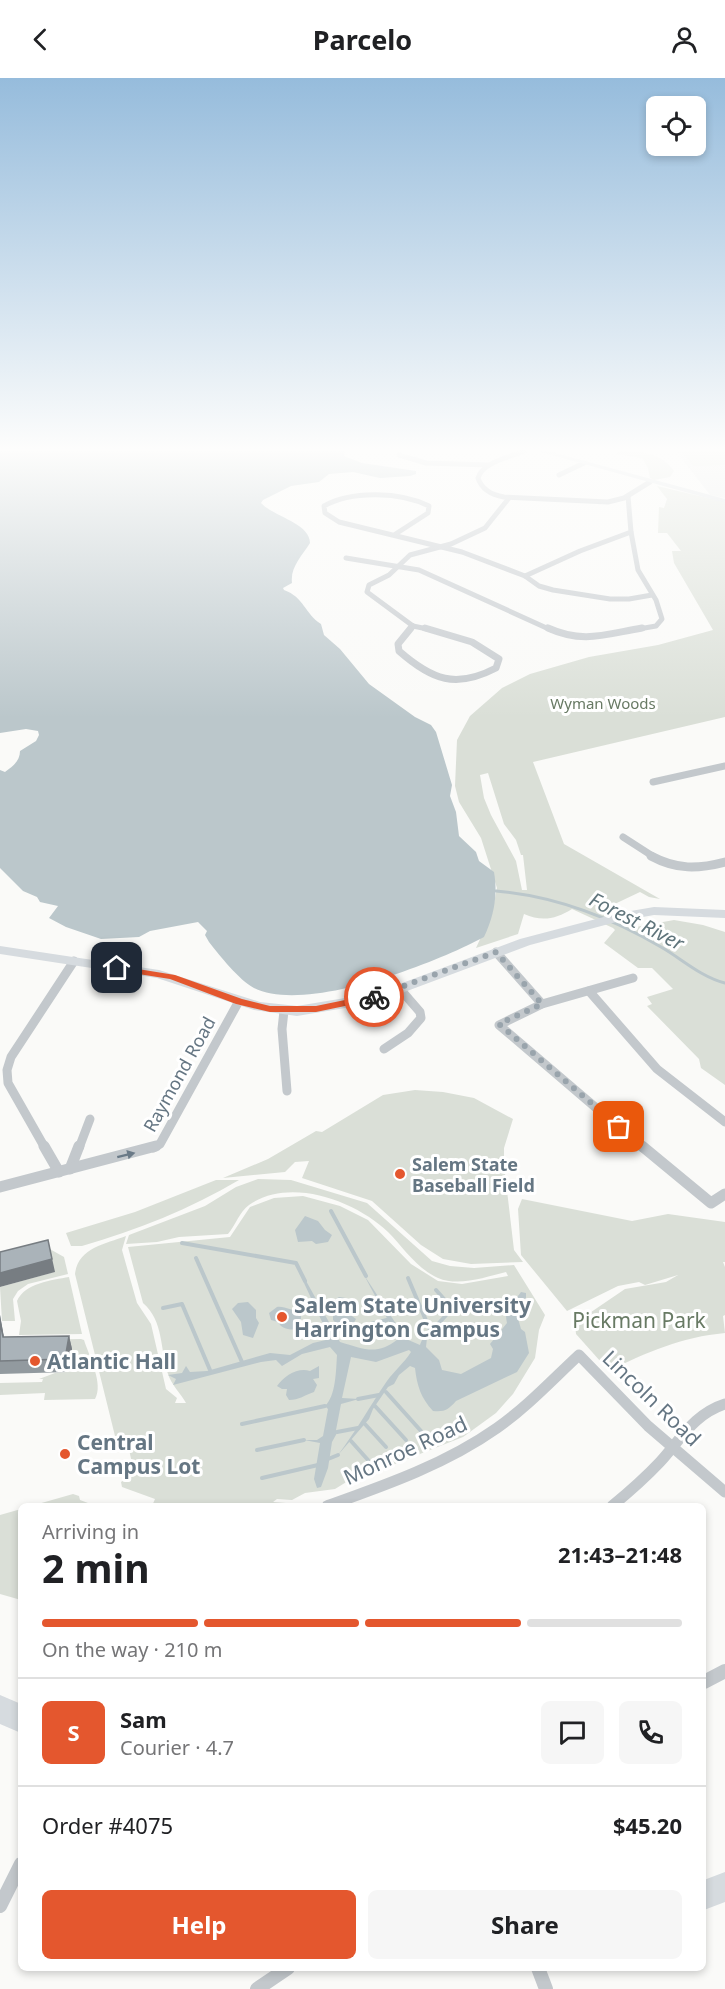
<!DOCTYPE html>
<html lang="en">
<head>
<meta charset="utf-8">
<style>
  body { margin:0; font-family:"Noto Sans",sans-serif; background:#f6f6f6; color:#202124; height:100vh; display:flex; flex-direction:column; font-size:22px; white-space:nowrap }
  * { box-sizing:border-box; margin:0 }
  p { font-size:20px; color:#757577 }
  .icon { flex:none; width:33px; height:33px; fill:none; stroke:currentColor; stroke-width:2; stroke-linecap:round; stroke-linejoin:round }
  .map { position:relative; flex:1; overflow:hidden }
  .panel { position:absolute; left:18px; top:1425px; width:688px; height:468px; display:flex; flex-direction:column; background:#fff; border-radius:9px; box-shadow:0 3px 9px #0003 }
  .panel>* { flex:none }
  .fabs { position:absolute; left:646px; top:18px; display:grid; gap:12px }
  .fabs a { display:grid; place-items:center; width:60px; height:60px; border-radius:9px; background:#fff; box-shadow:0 3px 9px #0003; font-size:30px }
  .pin { position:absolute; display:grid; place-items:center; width:51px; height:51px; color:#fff; margin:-26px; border-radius:12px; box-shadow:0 3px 9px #0006 }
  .courier { position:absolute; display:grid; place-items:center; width:60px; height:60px; margin:-30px; border:4px solid #e4572e; border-radius:50%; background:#fff; color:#222; box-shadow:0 2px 8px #0007 }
  .head em { font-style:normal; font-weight:700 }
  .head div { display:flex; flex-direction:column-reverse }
  .head { display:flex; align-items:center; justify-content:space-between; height:102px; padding:0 24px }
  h1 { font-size:39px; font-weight:700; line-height:45px }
  .bar { display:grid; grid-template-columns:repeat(4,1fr); gap:9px 6px; align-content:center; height:72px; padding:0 24px }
  .bar i { height:8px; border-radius:4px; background:#e0e0e0 }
  .bar .active { background:#e4572e }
  .bar p { grid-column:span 4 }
  .line { display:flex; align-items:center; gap:15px; padding:0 24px; border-top:2px solid #e0e0e0 }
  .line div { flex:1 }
  .round { display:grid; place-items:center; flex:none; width:63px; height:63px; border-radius:9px; background:#f6f6f6 }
  .cta { display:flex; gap:12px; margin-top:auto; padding:12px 24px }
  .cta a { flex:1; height:69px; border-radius:9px; background:#e4572e; color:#fff; font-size:24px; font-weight:700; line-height:69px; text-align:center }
  .cta a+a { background:#f6f6f6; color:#202124 }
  header { display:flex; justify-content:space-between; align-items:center; height:78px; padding:0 24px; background:#fff; font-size:27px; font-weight:700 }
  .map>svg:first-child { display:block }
  .built { fill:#e8e9e9 }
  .green { fill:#dadfd7; fill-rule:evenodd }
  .water { fill:#bbc7cb }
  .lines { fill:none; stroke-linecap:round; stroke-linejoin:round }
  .stream-far1 { stroke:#bbc7cb; stroke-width:3 }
  .stream { stroke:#bbc7cb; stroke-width:4 }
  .street-far4 { stroke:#c3c8cc; stroke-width:5 }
  .street-far3 { stroke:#c3c8cc; stroke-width:7 }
  .street-far2 { stroke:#c3c8cc; stroke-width:9 }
  .street-far1 { stroke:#c3c8cc; stroke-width:11 }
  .street { stroke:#c3c8cc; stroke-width:14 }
  .secondary { fill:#d6dbdf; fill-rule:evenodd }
  .primary { fill:#d6dbdf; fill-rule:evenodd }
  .highway { fill:#d6dbdf; fill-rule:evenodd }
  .wall { fill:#929a9f }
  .shaded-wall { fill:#777d82 }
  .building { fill:#aab3b9; stroke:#777d82; stroke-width:1.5 }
  .oneway { fill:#6a7a87 }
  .route { fill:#e4572e }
  .done { stroke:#99a4ac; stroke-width:6; stroke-dasharray:0 10.8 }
  .poi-dot { fill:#e4572e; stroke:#fff; stroke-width:2 }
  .labels { text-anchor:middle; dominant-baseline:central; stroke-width:6; stroke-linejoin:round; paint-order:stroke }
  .far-park-label { font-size:15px; fill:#687a64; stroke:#fff }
  .street-label { font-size:18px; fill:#657683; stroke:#fff }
  .poi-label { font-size:18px; font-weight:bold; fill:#657683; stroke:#fff; text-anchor:start }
  .water-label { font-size:20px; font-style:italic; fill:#60757c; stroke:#fff }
  .near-poi-label { font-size:21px; font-weight:bold; fill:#657683; stroke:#fff; text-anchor:start }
  .near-park-label { font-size:21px; fill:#687a64; stroke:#fff }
  .near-street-label { font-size:21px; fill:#657683; stroke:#fff }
</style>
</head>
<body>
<header><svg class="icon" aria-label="back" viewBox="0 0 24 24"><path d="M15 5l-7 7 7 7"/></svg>Parcelo<svg class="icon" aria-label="person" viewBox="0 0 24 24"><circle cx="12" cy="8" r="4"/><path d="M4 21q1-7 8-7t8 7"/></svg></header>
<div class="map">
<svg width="725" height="1911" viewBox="0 0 725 1911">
  <rect width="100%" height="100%" fill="#fafaf8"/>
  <path class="built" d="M676 373H725V420L710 417Z"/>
  <g class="green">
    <path d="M620 373C641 373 662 375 674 393L670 399 654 402 650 400 648 390 642 380 615 376Z"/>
    <path d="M681 373H721L725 377V387L693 388Z"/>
    <path d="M657 408 725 424V639L533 684 564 766 660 821 649 819 640 814 602 832 630 850 674 842 703 847 725 854V1007L701 990 699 981 647 928 652 926 647 919 673 911 652 890H638L604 865 615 852 613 850 572 831C556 841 542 844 524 836L518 856 476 870 492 835 497 810 481 760 459 724 455 708 457 662 470 638 502 610 530 596 589 579 658 567 713 552 674 485 672 473H681L667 455H658L659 429 664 430 667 421ZM488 695 504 746 516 762 521 777H523L527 812H522L516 783 491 737 484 720 480 697Z"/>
    <path d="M415 1012 443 1014 474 1020 513 1041 504 1070V1087L514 1172 523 1184 471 1186 443 1181 421 1167 372 1123 302 1100 309 1083 295 1084 285 1094 223 1100 268 1081 316 1053 322 1054 383 1017Z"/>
    <path d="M258 1101 291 1102 367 1125 432 1183 450 1188 474 1190 514 1187 545 1237 539 1252 535 1280 513 1316 496 1335 463 1359 397 1385 384 1392 348 1403 335 1411 305 1415 292 1422 277 1421 273 1424 299 1426 292 1428H152L155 1421 122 1409 121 1404 134 1394 126 1358H115L75 1196C78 1170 105 1166 126 1158L122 1172 137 1225 151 1246 166 1311 177 1320 175 1325H186C181 1316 171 1306 168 1296 160 1272 164 1243 143 1225L128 1169 230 1159 250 1129 274 1120 303 1118 340 1128 368 1142 411 1186 438 1203 462 1206 508 1198 506 1194C485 1199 459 1209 438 1200 416 1190 404 1170 388 1154 356 1123 290 1098 249 1127 240 1133 235 1148 228 1156L179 1159 157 1164 126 1166 129 1157 205 1128 236 1109Z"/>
    <path d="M216 1102H239C190 1131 137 1152 82 1168H71L66 1155 135 1134Z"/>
    <path d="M522 1121 632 1143 668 1136 725 1144V1184H723L725 1189V1237L723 1238 725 1255C682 1259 647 1274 609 1293L576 1256 575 1245 625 1211 666 1204 678 1197 645 1207 639 1204 618 1208 567 1233 521 1177 518 1131Z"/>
    <path d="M48 1170 64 1179 68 1196 28 1206 18 1213 13 1221 15 1243H2L0 1209 54 1194Z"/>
    <path d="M69 1199 82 1256 19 1257 21 1243 17 1223C25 1205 52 1202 69 1199Z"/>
    <path d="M81 1261 84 1262C89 1278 104 1306 95 1321L44 1322 45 1315 0 1317V1305L42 1304 43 1301H39L55 1295 68 1294 71 1271 18 1262Z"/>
    <path d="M73 1416 79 1418 80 1422 96 1428H31Z"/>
    <path d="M21 1431V1522L0 1516V1437Z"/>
  </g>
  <g class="water">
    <path d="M0 373H345L344 378 362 385 416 393V396L410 398 380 400 353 394 329 396 319 404 291 408 263 422 261 425C274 439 310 445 310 465 302 478 290 489 292 505L283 510 284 512C304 519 305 536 321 546L324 557 340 571 369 606 415 639 431 647 436 654 452 707 450 718 456 734 459 758 476 774 479 783 494 794C498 817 494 838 484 859 436 885 306 936 254 910 239 902 220 878 209 864L205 857 207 853 198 844 150 853 139 859 101 861 66 849 49 840 58 828 40 824 37 819 23 813 0 790V692L5 694C13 688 20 683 20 673L36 663 39 657 38 653 26 651 0 655Z"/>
    <path d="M305 1138 318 1143 325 1152 332 1157 328 1164 316 1166 312 1163 298 1164 295 1152Z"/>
    <path d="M364 1197 406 1261 420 1267C423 1259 431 1245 440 1247L427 1260 426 1269 439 1282 442 1292 461 1296 491 1280 493 1271 490 1266 507 1245C503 1229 513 1226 521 1214L526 1215V1220L518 1225 515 1230 521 1251 525 1254 529 1275 517 1294 456 1323C448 1332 445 1334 433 1333 421 1320 417 1308 415 1290L410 1288 399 1297 394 1306 388 1309 373 1331 369 1341 338 1377C356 1353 370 1328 387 1303 395 1292 404 1285 411 1274L409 1272 376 1284 351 1279 342 1320 359 1321 341 1326 336 1352 337 1355 332 1364 328 1390 321 1409 317 1410 314 1401 320 1365 304 1362H317L323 1358 328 1331 325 1328C336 1318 336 1292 337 1277L330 1269 302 1276 282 1288 276 1282 261 1284 173 1307 176 1301 168 1297 182 1295 186 1288 190 1294 207 1293 270 1275 290 1277 313 1265 330 1261 304 1205 305 1201 340 1264C364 1271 377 1278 398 1261Z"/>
    <path d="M339 1219 346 1220 342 1226 345 1233 356 1241 351 1250 340 1249 333 1242V1236L329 1235 331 1229 328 1226Z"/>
    <path d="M248 1224 256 1232V1240L259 1245 253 1260 243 1257 241 1244 232 1231 238 1225Z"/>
    <path d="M277 1229C285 1228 292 1233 301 1234V1250C293 1253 282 1252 278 1244L271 1242 269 1235Z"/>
    <path d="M319 1288V1300L313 1301 317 1307 314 1314C305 1317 299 1322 289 1322L286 1317 287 1311H282L277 1308C284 1298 298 1289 310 1293Z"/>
  </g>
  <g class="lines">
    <path class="stream-far1" d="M496 813C555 818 610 839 661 869 682 881 701 899 725 905"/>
    <g class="stream">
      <path d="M331 1133 366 1198"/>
      <path d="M182 1165 296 1185 305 1203"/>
      <path d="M196 1180 242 1284"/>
      <path d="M408 1200 430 1252"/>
      <path d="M436 1212 452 1230"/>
      <path d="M163 1230 182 1226 210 1292"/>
      <path d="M371 1246 387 1242"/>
      <path d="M438 1246 459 1223"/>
      <path d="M386 1314 421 1353"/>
      <path d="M358 1321 379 1317"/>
      <path d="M375 1328 406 1362"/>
      <path d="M364 1345 386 1369"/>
      <path d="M242 1346 325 1328"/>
      <path d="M337 1354 358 1350"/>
      <path d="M351 1363 368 1382"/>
      <path d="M257 1372 304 1362"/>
      <path d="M328 1381 338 1377"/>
      <path d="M262 1400 318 1387"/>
    </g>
    <g class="street-far4">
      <path d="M524 373C510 379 483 384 478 400 482 412 492 417 504 419L608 424 624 420 650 404"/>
      <path d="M399 377 426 385 489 387"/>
      <path d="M559 397 584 385"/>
      <path d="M631 454 638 492 656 522 662 541 656 548 633 552"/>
      <path d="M394 457 428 435 429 428C401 414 352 412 324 428L325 435 339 444 462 474 525 498 539 508 553 512 610 521H629L652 517"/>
      <path d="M346 480 419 492 551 552"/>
      <path d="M525 498 580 473 631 454 628 418"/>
      <path d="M413 548 432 552"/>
      <path d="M413 548 367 514 369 507 389 497 410 477 451 466 485 450 509 420"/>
      <path d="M410 552 413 548"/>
    </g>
    <g class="street-far3">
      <path d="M411 550 398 566 399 573C432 602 456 611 496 590L499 581 472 564 425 550"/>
      <path d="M548 550C583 566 606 556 642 550"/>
      <path d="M653 704 725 688"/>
      <path d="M623 759 654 779"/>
    </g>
    <g class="street-far2">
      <path d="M651 778C677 792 698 791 725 784"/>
      <path d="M496 874 542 926"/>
      <path d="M633 900 542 926 499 947 643 1070"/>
      <path d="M589 913 657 991 725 1044"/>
      <path d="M284 933 282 951 287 1013"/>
      <path d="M384 971 408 955 421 940 420 934 400 911"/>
      <path d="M45 1070 8 1005 7 992 11 979 74 883"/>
      <path d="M79 1070 90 1041"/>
      <path d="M153 1070 160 1066 239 923"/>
    </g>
    <g class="street-far1">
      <path d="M44 1068 59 1094"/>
      <path d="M642 1068 711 1125 725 1116"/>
      <path d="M70 1091 79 1068"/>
      <path d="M0 1109 156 1068"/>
      <path d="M327 1428C386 1407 446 1386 497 1350 527 1329 552 1302 579 1277L648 1348 725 1414"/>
      <path d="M612 1428C629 1414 645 1400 660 1384 681 1361 694 1336 725 1326"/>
    </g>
    <g class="street">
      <path d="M704 1604 725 1593"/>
      <path d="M0 1828 21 1786"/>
      <path d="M538 1890 546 1911"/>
      <path d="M257 1911 288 1890"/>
    </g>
    <path class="secondary" d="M537 373H548L725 421V425Z"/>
    <path class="primary" d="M654 829 725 832V840L654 837 620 843 530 867 399 916 351 929 297 938 254 932 157 900 0 876V868L159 892 260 924 297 928 351 919 389 910 520 861 619 835Z"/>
    <g class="highway">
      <path d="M0 1617 21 1626V1655L0 1646Z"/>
      <path d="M725 1794V1824L704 1832V1802Z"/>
    </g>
  </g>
  <path class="wall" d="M0 1237 4 1259 69 1258 72 1271 68 1294 0 1296Z"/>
  <g class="shaded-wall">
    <path d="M48 1162 55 1194 0 1209V1195Z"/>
    <path d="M0 1237 6 1272 3 1259 0 1244Z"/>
    <path d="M69 1258 72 1271 68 1294 65 1281Z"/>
  </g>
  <g class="building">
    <path d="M48 1162 52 1181 0 1195V1174Z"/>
    <path d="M0 1244 3 1259 69 1258 65 1281 0 1283Z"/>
  </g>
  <defs><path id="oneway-solid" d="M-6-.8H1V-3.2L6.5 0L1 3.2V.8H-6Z" transform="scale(1.5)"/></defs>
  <use class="oneway" href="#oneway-solid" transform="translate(126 1077) rotate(-14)"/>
  <linearGradient id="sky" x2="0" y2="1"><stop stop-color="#96bcdc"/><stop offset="0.58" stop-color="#fdfdfc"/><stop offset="1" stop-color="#fdfdfc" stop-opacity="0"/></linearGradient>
  <rect width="725" height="640" fill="url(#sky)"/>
  <path class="route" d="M113 887 175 897 242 921 270 928H316L374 916 378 919 374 922 316 934H270L236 926 170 901 113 892Z"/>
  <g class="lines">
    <path class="done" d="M374 919 496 874 542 926 499 946 619 1049"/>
  </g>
  <g class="poi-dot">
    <circle cx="400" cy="1096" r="6"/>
    <circle cx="282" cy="1239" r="6"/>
    <circle cx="35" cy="1283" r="6"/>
    <circle cx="65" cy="1376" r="6"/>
  </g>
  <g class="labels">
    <g class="far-park-label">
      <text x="603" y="625">Wyman Woods</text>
    </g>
    <g class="street-label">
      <text transform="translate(179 996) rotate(-61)">Raymond Road</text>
    </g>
    <g class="poi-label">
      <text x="412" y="1086">Salem State<tspan x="412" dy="21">Baseball Field</tspan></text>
    </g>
    <g class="water-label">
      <text transform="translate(637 843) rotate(27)">Forest River</text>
    </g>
    <g class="near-poi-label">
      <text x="294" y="1227">Salem State University<tspan x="294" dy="24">Harrington Campus</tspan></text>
      <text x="47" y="1283">Atlantic Hall</text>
      <text x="77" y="1364">Central<tspan x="77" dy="24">Campus Lot</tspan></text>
    </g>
    <g class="near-park-label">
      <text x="639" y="1242">Pickman Park</text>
    </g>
    <g class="near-street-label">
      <text transform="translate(652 1320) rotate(44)">Lincoln Road</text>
      <text transform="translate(405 1372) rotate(-25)">Monroe Road</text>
    </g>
  </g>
</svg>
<div class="fabs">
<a><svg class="icon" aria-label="locate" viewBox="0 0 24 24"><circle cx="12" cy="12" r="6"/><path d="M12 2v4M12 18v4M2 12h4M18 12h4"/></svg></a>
</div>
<div class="pin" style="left:619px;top:1049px;background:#ea580c"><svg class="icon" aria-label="bag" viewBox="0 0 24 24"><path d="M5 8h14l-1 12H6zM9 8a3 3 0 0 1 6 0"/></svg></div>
<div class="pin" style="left:117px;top:890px;background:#1f2937"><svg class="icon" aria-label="home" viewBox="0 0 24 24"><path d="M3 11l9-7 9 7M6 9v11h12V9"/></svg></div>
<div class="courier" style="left:374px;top:919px"><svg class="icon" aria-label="bike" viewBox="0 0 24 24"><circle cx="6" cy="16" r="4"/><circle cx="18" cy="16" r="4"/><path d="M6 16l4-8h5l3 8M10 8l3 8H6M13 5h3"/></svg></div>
<section class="panel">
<div class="head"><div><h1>2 min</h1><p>Arriving in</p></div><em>21:43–21:48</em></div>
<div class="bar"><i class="active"></i><i class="active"></i><i class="active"></i><i></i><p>On the way · 210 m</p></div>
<div class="line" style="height:108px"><b class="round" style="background:#e4572e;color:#fff">S</b><div><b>Sam</b><p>Courier · 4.7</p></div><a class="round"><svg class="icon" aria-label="chat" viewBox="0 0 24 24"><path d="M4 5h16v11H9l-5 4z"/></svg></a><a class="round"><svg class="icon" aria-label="phone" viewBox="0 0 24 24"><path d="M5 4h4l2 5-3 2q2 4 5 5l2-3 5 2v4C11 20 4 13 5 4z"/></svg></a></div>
<div class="line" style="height:78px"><div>Order #4075</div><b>$45.20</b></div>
<div class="cta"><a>Help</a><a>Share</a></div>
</section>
</div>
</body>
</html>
